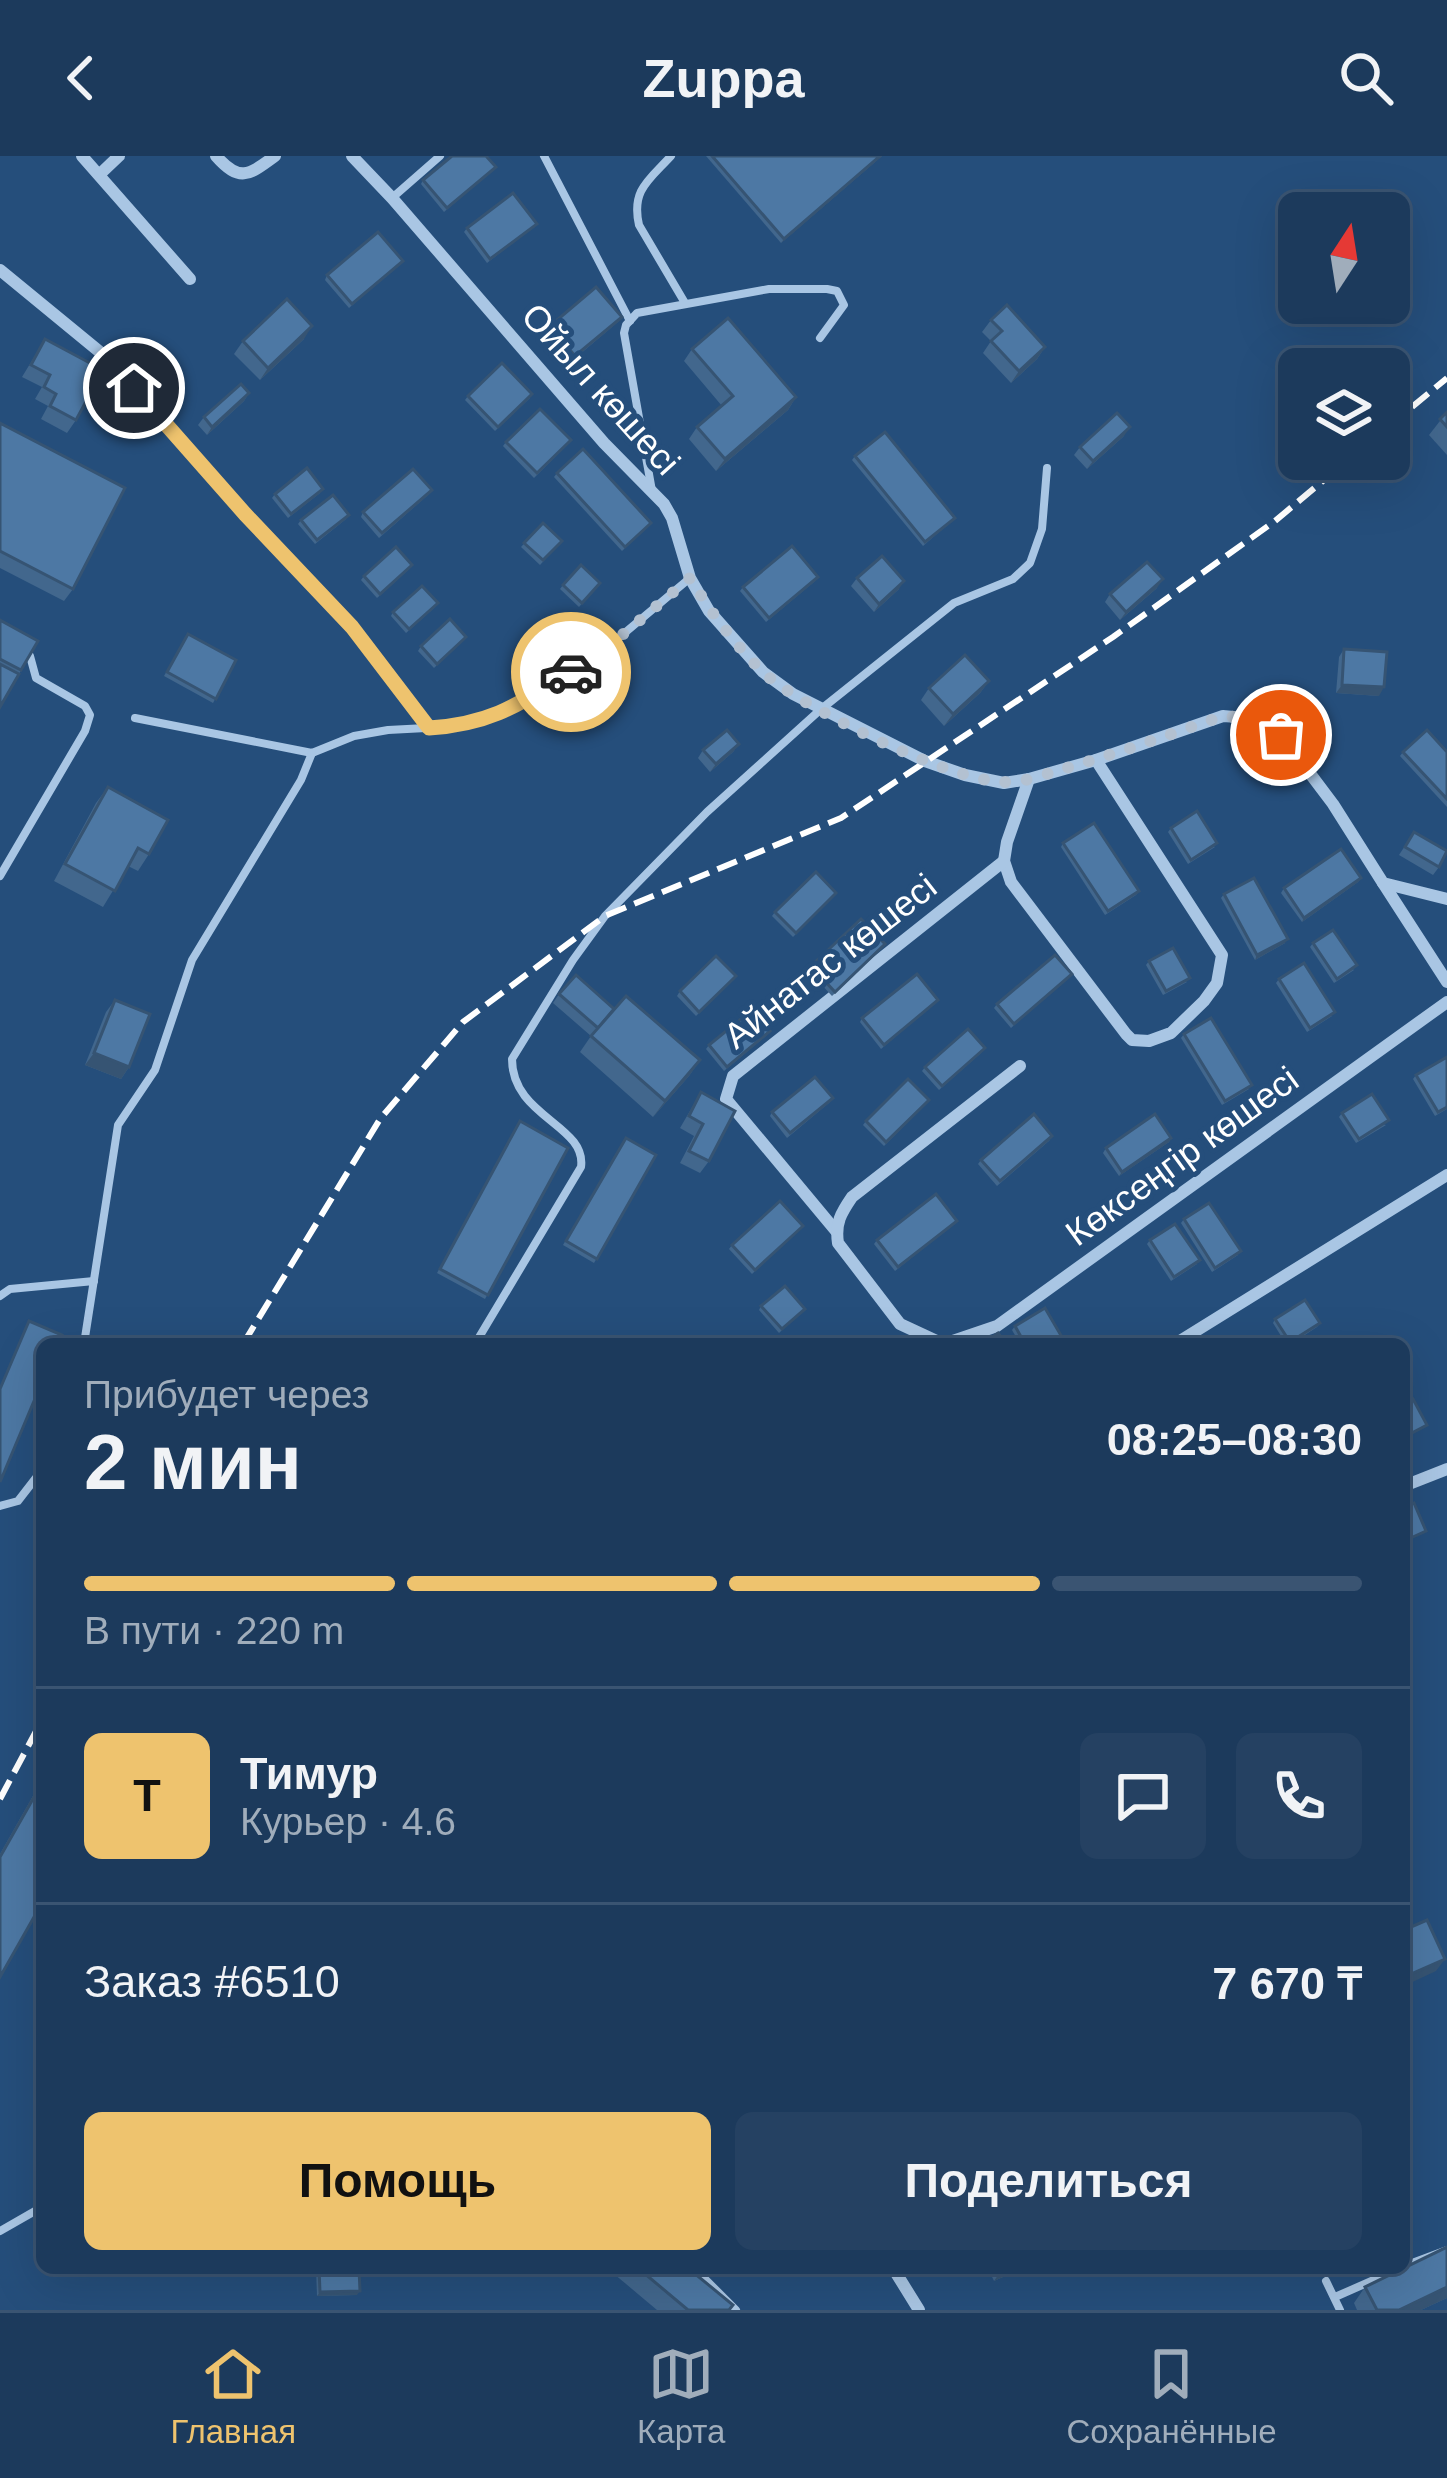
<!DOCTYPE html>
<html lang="ru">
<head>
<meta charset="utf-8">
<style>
  body { margin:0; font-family:Helvetica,sans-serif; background:#254162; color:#f1f3f6; height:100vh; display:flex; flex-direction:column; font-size:45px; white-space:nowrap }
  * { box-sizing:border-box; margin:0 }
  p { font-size:39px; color:#a0adbb }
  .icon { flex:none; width:66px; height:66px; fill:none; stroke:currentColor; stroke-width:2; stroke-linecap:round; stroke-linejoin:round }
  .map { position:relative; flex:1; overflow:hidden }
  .panel { position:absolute; left:36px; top:1182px; width:1374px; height:936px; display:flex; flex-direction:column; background:#1c3a5c; border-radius:18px; box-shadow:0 12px 48px #0002,0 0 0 3px #3a5472 }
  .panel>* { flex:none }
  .needle { width:78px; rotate:12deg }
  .fabs { position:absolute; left:1278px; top:36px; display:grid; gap:24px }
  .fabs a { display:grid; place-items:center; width:132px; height:132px; border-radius:18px; background:#1c3a5c; box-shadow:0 12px 48px #0002,0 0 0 3px #3a5472; font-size:60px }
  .pin { position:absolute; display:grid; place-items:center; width:102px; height:102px; color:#fff; margin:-51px; border:6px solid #fff; border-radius:50%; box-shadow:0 3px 12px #0007 }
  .courier { position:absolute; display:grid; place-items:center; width:120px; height:120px; margin:-60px; border:9px solid #eec36e; border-radius:50%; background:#fff; color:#222; box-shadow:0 3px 15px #0007 }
  .head em { font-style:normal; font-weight:800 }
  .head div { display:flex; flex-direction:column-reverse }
  .head { display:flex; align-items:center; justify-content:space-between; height:204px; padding:0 48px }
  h1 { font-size:78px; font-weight:800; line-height:90px }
  .bar { display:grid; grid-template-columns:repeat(4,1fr); gap:18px 12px; align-content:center; height:144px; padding:0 48px }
  .bar i { height:15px; border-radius:9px; background:#3a5472 }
  .bar .on { background:#eec36e }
  .bar p { grid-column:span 4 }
  .line { display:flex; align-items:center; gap:30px; padding:0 48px; border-top:3px solid #3a5472 }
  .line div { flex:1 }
  .round { display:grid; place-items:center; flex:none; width:126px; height:126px; border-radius:18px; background:#254162 }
  .action { display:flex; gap:24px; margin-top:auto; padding:24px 48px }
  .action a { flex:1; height:138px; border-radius:18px; background:#eec36e; color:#111; font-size:48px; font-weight:800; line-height:138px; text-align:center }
  .action a+a { background:#254162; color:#f1f3f6 }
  header { display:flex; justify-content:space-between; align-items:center; height:156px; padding:0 48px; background:#1c3a5c; font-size:54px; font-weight:800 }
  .menu { display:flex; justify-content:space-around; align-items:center; height:168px; border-top:3px solid #3a5472; background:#1c3a5c; font-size:33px; color:#a0adbb }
  .menu a { display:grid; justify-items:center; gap:6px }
  .menu .on { color:#eec36e }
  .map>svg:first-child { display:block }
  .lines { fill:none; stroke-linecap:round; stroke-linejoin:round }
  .lane { stroke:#a9c6e4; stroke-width:8 }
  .street { stroke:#a9c6e4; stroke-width:12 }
  .rail { stroke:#fff; stroke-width:6; stroke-dasharray:21 9; stroke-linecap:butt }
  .wall { fill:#42678d }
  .shaded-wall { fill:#365473 }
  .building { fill:#4d78a4; stroke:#365473; stroke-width:3 }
  .done { stroke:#b3c1d1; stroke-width:12; stroke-dasharray:0 21.6 }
  .route { stroke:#eec36e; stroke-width:15 }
  .labels { text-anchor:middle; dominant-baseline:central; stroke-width:10; stroke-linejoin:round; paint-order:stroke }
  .street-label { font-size:36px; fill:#fff; stroke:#254e7b }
</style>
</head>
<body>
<header><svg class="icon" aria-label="back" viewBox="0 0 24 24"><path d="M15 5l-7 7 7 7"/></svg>Zuppa<svg class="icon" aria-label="search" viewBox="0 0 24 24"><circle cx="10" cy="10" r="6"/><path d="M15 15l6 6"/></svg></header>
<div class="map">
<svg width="1447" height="2154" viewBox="0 0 1447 2154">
  <rect width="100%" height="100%" fill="#254e7b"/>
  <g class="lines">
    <g class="lane">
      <path d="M544 0 630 165"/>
      <path d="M671 0C649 24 631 34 639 69L685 147"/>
      <path d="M392 42 440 0"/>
      <path d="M652 335 624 177 626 169 637 157 769 133H827L837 135 844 149 820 182"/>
      <path d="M135 562 312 597 354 580 388 574 464 570 512 553 596 501 690 422"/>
      <path d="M0 720 85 575 90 559 85 550 36 522 30 500"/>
      <path d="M0 1140 10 1133 94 1125"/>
      <path d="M84 1188 118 969 155 914 192 804 301 624 312 597"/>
      <path d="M475 1188 581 1011C587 969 512 961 512 903L573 804 605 760 707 656 820 554 954 447 1013 423 1030 407 1042 373 1047 312"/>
      <path d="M0 1350 18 1345 42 1314"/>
      <path d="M0 2075 42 2051"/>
      <path d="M1404 2110 1447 2094"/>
      <path d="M694 2112 736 2154"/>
      <path d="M1326 2125 1340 2154"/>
      <path d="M1335 2141 1401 2112"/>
    </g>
    <g class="street">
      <path d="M82 0 190 123"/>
      <path d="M216 0C240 27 249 19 275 0"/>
      <path d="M352 0 392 42 604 287 664 348 672 362 690 422 709 455 763 516 793 538 925 605 965 619 1004 627 1029 623 1096 604 1223 560C1244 561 1264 566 1281 579L1333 648 1383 727 1447 743"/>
      <path d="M100 18 119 0"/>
      <path d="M0 114 106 201 245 358 352 471 429 571"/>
      <path d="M1029 623 1007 686 1004 705 1011 726 1126 878 1132 884 1149 885 1171 877 1204 845 1217 827 1222 799 1096 604"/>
      <path d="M1383 727 1447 826"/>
      <path d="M836 1075 726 943 733 920 1004 705"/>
      <path d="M943 1188 900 1168 838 1087C835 1067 841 1057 852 1041L1020 910"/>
      <path d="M944 1188 997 1170 1447 846"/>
      <path d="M1175 1188 1447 1019"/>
      <path d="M1404 1330 1447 1313"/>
      <path d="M893 2112 919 2154"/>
    </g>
    <g class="rail">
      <path d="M1389 270 1447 222"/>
      <path d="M243 1188 380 963 463 866 605 760 841 662 1113 481 1275 365 1349 303"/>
      <path d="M0 1643 42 1564"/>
    </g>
  </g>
  <g class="wall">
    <path d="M706 0H882L781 87Z"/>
    <path d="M496 11 444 56 421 28 423 24Z"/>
    <path d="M537 68 487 107 464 76 467 72Z"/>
    <path d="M403 105 349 152 325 124 327 119Z"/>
    <path d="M991 164 1045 191 1037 203 1011 227 983 197 991 185 982 176Z"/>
    <path d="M619 165 573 204 547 174 550 170Z"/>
    <path d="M45 183 76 264 67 277 41 263 48 250 35 243 42 231 22 221Z"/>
    <path d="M304 183 260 224 234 198 243 185Z"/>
    <path d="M692 193 796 241 788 254 716 315 689 283 697 271 722 250 684 205Z"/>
    <path d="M249 237 244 245 207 279 198 269 204 261Z"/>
    <path d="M468 240 530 242 495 275 465 244Z"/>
    <path d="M1447 256V299L1429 279Z"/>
    <path d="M0 267 73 433 64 445 0 412Z"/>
    <path d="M1124 280 1087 313 1074 299 1080 291Z"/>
    <path d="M506 286 568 288 534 322 503 290Z"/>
    <path d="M855 300 955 362 923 390 852 304Z"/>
    <path d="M557 317 651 367 622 395 554 321Z"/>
    <path d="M320 337 288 362 272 342 275 338Z"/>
    <path d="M429 338 379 382 361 361 363 356Z"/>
    <path d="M346 363 315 388 298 368 301 364Z"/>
    <path d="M543 367 562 385 540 409 521 391Z"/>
    <path d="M409 413 377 442 361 424 364 420Z"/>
    <path d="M857 422 899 433 874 456 851 430Z"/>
    <path d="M815 425 766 466 740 435 743 431Z"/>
    <path d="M600 427 579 451 560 433 563 429Z"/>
    <path d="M1157 432 1120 464 1105 446 1110 438Z"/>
    <path d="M435 451 406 477 391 460 393 456Z"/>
    <path d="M0 464 38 485 0 551Z"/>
    <path d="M188 478 236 504 213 547 164 520Z"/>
    <path d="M466 481 434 512 418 495 421 490Z"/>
    <path d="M1344 493 1379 540 1336 537 1339 501Z"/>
    <path d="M989 525 980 537 944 570 921 544 929 532Z"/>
    <path d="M739 588 733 596 710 616 698 602 703 594Z"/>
    <path d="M1403 596H1447V651L1400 600Z"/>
    <path d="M108 631 149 698 138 715 128 710 103 751 54 725 96 647Z"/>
    <path d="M1171 672 1215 691 1188 708 1168 676Z"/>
    <path d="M1414 676 1439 711 1433 719 1399 699Z"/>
    <path d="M1063 687 1139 735 1136 739 1105 759 1061 691Z"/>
    <path d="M1361 722 1358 726 1302 766 1281 737 1284 732Z"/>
    <path d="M1224 738 1285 787 1255 804 1221 742Z"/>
    <path d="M833 741 793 781 772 760 775 756Z"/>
    <path d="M1313 787 1354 814 1334 827 1310 791Z"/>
    <path d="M882 792 832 840 808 814 811 810Z"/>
    <path d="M1149 805 1187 826 1163 839 1146 809Z"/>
    <path d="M1072 818 1011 872 994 852 997 848Z"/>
    <path d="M1279 823 1332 860 1307 876 1276 827Z"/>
    <path d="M733 824 696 860 677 840 680 835Z"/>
    <path d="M559 838 614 853 700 904 689 920 653 961 580 896 591 880 553 847Z"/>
    <path d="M115 844 129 911 121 923 85 909 106 856Z"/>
    <path d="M938 844 881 893 860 866 862 862Z"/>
    <path d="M1184 878 1249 933 1222 949 1181 882Z"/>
    <path d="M767 879 724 915 706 893 709 889Z"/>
    <path d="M982 896 939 934 922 915 925 911Z"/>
    <path d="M1416 919 1447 953 1435 960 1413 923Z"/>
    <path d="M701 936 709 1005 700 1017 680 1007 694 980 680 972Z"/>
    <path d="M830 946 787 982 770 960 772 956Z"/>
    <path d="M926 948 884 990 863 969 866 965Z"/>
    <path d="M1342 957 1386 969 1356 987 1339 961Z"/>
    <path d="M520 965 568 992 485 1143 437 1117Z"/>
    <path d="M626 982 656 999 594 1107 563 1089Z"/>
    <path d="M1171 982 1169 986 1119 1020 1103 997 1106 992Z"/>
    <path d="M1050 984 997 1030 978 1008 981 1004Z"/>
    <path d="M1184 1063 1238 1099 1212 1116 1181 1067Z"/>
    <path d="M957 1065 895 1115 874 1088 877 1084Z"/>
    <path d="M803 1070 752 1118 729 1093 732 1089Z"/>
    <path d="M1150 1084 1197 1108 1171 1125 1147 1088Z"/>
    <path d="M761 1150 805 1153 779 1177 759 1154Z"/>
    <path d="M1275 1163 1320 1167 1317 1171 1291 1188H1286L1273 1167Z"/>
    <path d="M1015 1170 1066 1188H1020L1012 1174Z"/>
    <path d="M42 1624V1747L0 1821V1698Z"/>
    <path d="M316 2112H359L357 2139 317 2140Z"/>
    <path d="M607 2112H688L729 2154H657Z"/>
    <path d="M988 2112H1023L994 2125Z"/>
    <path d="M1365 2131 1447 2142 1421 2154H1357L1354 2147Z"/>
  </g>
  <g class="shaded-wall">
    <path d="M880 0H882L781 87 784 83Z"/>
    <path d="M312 170 304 183 260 224 268 212Z"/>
    <path d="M1045 191 1037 203 1011 227 1019 215Z"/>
    <path d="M249 237 244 245 207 279 212 271Z"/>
    <path d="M796 241 788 254 716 315 725 303Z"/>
    <path d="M1130 271 1124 280 1087 313 1093 305Z"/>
    <path d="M1163 423 1157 432 1120 464 1126 456Z"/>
    <path d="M904 425 899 433 874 456 879 448Z"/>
    <path d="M989 525 980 537 944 570 953 558Z"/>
    <path d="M1342 529 1384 531 1379 540 1336 537Z"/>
    <path d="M739 588 733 596 710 616 716 608Z"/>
    <path d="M1361 722 1358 726 1302 766 1304 762Z"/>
    <path d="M1288 783 1285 787 1255 804 1257 799Z"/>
    <path d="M94 897 129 911 121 923 85 909Z"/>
    <path d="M700 904 689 920 653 961 665 945Z"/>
    <path d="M1171 982 1169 986 1119 1020 1122 1016Z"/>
    <path d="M1445 1803 1436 1815 1404 1830V1821Z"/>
    <path d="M1003 2112H1023L994 2125Z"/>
    <path d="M1447 2131V2142L1421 2154H1399Z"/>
    <path d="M360 2135 357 2139 317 2140 320 2136Z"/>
  </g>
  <g class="building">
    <path d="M452 0H486L496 11 447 52 423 24Z"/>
    <path d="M712 0H880L784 83Z"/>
    <path d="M513 37 537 68 490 103 467 72Z"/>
    <path d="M378 76 403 105 352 148 327 119Z"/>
    <path d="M596 131 622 161 575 200 550 170Z"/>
    <path d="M287 143 312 170 268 212 243 185Z"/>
    <path d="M1007 149 1045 191 1019 215 991 185 1002 175 991 164Z"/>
    <path d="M728 162 796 241 725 303 697 271 733 240 692 193Z"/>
    <path d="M45 183 103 214 76 264 50 250 56 238 44 231 50 219 31 209Z"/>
    <path d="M502 207 532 238 498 271 468 240Z"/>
    <path d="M241 228 249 237 212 271 204 261Z"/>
    <path d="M540 253 571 284 537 317 506 286Z"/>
    <path d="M1447 256V271L1440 263Z"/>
    <path d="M1117 257 1130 271 1093 305 1080 291Z"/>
    <path d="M0 267 125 332 73 433 0 395Z"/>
    <path d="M885 276 955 362 925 386 855 300Z"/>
    <path d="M583 293 651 367 625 391 557 317Z"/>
    <path d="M307 312 323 333 291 358 275 338Z"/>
    <path d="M413 313 432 334 382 377 363 356Z"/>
    <path d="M333 339 349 359 317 384 301 364Z"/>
    <path d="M543 367 562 385 543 404 524 387Z"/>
    <path d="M792 390 818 421 769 462 743 431Z"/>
    <path d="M396 391 412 409 380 438 364 420Z"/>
    <path d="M882 400 904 425 879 448 857 422Z"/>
    <path d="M1147 406 1163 423 1126 456 1110 438Z"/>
    <path d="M581 409 600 427 582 447 563 429Z"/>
    <path d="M422 430 438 447 409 473 393 456Z"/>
    <path d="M450 463 466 481 437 508 421 490Z"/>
    <path d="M0 464 38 485 21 514 0 503Z"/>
    <path d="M188 478 236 504 216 543 167 516Z"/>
    <path d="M1344 493 1387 496 1384 531 1342 529Z"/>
    <path d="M965 499 989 525 953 558 929 532Z"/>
    <path d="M0 508 19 518 0 551Z"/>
    <path d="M727 574 739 588 716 608 703 594Z"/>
    <path d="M1427 574 1447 596V643L1403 596Z"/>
    <path d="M108 631 168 664 149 698 138 692 115 735 65 708Z"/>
    <path d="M1197 655 1217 687 1191 704 1171 672Z"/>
    <path d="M1094 667 1139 735 1108 755 1063 687Z"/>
    <path d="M1414 676 1447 695 1439 711 1405 691Z"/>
    <path d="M1341 693 1361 722 1304 762 1284 732Z"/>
    <path d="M816 716 836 737 796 777 775 756Z"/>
    <path d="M1254 722 1288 783 1257 799 1224 738Z"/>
    <path d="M861 763 885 788 835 836 811 810Z"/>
    <path d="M1333 774 1357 809 1337 823 1313 787Z"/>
    <path d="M1173 792 1190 822 1166 835 1149 805Z"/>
    <path d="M1055 799 1072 818 1014 868 997 848Z"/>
    <path d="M716 800 736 820 699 856 680 835Z"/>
    <path d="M1304 807 1335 856 1310 872 1279 823Z"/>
    <path d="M917 818 938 844 884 889 862 862Z"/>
    <path d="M576 819 614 853 598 872 559 838Z"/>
    <path d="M626 840 700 904 665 945 591 880Z"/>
    <path d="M115 844 150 858 129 911 94 897Z"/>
    <path d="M752 854 770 875 727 911 709 889Z"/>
    <path d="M1211 862 1252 929 1225 945 1184 878Z"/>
    <path d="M968 873 985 892 942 930 925 911Z"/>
    <path d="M1447 901V951L1438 956 1416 919Z"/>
    <path d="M815 921 833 942 790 977 772 956Z"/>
    <path d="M908 923 929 944 886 986 866 965Z"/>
    <path d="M701 936 735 955 709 1005 689 995 703 968 689 960Z"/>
    <path d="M1372 938 1389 964 1359 983 1342 957Z"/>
    <path d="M1034 958 1052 980 1000 1025 981 1004Z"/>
    <path d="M1155 958 1171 982 1122 1016 1106 992Z"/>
    <path d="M520 965 568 992 488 1139 440 1113Z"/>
    <path d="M626 982 656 999 597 1103 566 1085Z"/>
    <path d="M936 1038 957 1065 898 1111 877 1084Z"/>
    <path d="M780 1045 803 1070 755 1114 732 1089Z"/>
    <path d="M1209 1047 1241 1095 1215 1112 1184 1063Z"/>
    <path d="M1175 1068 1200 1104 1174 1121 1150 1084Z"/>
    <path d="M785 1130 805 1153 782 1173 761 1150Z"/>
    <path d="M1305 1144 1320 1167 1290 1186 1275 1163Z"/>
    <path d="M1045 1152 1066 1188H1025L1015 1170Z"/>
    <path d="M29 1165 62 1179 58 1188H42V1226L0 1326V1233Z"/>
    <path d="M998 1177 1006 1188H982Z"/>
    <path d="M1413 1243 1427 1269 1404 1281V1248Z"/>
    <path d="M1414 1347 1426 1375 1404 1385V1352Z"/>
    <path d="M42 1627V1747L0 1821V1701Z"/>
    <path d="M1427 1764 1445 1803 1404 1821V1774Z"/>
    <path d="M1447 2091V2131L1399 2154H1377L1365 2131Z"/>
    <path d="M319 2112H359L360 2135 320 2136Z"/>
    <path d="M638 2112H688L733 2149 729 2154H688Z"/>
  </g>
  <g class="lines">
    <path class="done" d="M571 516 596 501 690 422C710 455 734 488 763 516 801 552 951 625 1003 626 1024 627 1046 618 1066 612 1119 597 1171 578 1223 560 1244 561 1264 566 1281 579"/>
    <path class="route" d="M134 232 245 358 352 471 429 572C492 568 519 548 571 516"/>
  </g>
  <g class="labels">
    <g class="street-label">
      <text transform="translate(601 233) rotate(48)">Ойыл көшесі</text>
      <text transform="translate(830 805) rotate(-38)">Айнатас көшесі</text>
      <text transform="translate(1182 1000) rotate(-36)">Көксеңгір көшесі</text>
    </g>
  </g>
</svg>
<div class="fabs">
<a><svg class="needle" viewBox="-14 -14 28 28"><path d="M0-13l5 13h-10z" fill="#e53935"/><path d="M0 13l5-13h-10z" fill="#a0adbb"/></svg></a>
<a><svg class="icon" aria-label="layers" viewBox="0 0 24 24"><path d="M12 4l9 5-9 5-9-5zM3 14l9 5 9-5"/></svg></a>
</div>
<div class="pin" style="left:1281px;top:579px;background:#ea580c"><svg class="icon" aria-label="bag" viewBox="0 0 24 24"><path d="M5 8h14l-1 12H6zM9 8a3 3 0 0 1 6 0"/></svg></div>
<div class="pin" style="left:134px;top:232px;background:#1f2937"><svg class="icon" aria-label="home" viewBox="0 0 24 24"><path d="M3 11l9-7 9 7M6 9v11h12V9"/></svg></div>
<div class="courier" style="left:571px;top:516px"><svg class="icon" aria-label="car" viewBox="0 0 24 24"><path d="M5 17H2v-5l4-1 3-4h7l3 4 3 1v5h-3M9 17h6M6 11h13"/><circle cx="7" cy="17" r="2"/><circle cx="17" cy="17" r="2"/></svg></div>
<section class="panel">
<div class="head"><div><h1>2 мин</h1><p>Прибудет через</p></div><em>08:25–08:30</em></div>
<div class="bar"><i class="on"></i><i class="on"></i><i class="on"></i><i></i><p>В пути · 220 m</p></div>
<div class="line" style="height:216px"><b class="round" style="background:#eec36e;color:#111">Т</b><div><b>Тимур</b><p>Курьер · 4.6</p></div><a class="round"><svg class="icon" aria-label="chat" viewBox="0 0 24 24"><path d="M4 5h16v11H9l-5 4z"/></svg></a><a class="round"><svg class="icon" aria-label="phone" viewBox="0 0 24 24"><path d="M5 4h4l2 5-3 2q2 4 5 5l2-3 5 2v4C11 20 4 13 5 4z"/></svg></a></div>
<div class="line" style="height:156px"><div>Заказ #6510</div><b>7 670 ₸</b></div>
<div class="action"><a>Помощь</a><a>Поделиться</a></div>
</section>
</div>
<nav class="menu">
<a class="on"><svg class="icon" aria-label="home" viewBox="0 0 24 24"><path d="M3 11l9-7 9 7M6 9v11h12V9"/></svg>Главная</a>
<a><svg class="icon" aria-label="map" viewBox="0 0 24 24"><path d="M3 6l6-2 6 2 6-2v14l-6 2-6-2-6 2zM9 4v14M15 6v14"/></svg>Карта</a>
<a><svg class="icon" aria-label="saved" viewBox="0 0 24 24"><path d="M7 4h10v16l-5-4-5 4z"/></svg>Сохранённые</a>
</nav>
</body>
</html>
